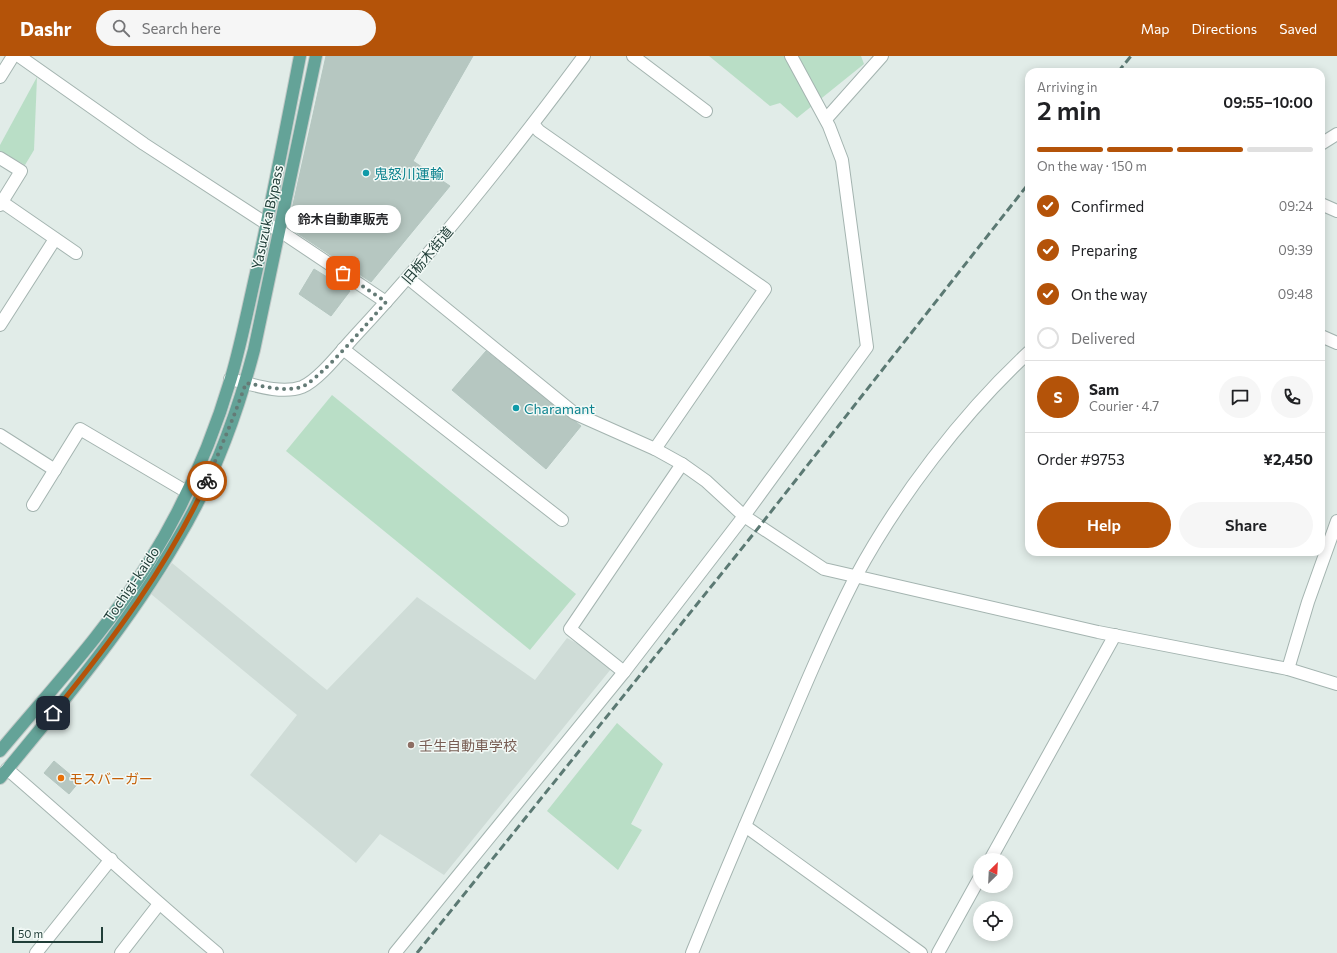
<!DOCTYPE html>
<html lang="en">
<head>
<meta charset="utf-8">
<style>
  body { margin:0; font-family:Commissioner,"Noto Sans JP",sans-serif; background:#f6f6f6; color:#202124; height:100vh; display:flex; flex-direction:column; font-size:15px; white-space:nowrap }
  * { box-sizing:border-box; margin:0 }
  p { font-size:13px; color:#757577 }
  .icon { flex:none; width:22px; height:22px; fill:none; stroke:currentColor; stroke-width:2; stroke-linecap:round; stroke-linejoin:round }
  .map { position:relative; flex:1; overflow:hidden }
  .drawer { position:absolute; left:1025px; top:12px; width:300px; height:488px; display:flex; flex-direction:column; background:#fff; border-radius:12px; box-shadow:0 2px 10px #0003 }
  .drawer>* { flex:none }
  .needle { width:26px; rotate:24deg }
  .tools { position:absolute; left:973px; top:797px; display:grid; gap:8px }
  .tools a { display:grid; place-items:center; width:40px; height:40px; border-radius:50%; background:#fff; box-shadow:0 2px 10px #0003; font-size:20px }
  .scale { position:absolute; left:12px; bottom:10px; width:91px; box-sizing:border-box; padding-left:4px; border:2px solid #213e38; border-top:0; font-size:11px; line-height:14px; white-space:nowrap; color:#213e38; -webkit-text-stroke:3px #f2f9f6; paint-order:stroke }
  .pin { position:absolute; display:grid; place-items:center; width:34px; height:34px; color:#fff; margin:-17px; border-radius:8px; box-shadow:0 2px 6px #0006 }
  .courier { position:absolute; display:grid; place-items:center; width:40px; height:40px; margin:-20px; border:3px solid #b45309; border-radius:50%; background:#fff; color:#222; box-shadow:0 1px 5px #0007 }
  .bubble { position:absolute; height:28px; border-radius:14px; background:#fff; box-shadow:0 2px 10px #0003; font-size:13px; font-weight:600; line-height:28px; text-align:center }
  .headline em { font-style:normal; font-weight:600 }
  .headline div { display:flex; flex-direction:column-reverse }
  .headline { display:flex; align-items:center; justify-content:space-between; height:68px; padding:0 12px }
  h1 { font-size:26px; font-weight:600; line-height:30px }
  .bar { display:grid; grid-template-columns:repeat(4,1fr); gap:6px 4px; align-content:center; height:48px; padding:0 12px }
  .bar i { height:5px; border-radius:3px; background:#e0e0e0 }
  .bar .on { background:#b45309 }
  .bar p { grid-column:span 4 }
  .line { display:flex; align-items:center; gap:10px; padding:0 12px; border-top:1px solid #e0e0e0 }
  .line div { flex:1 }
  .round { display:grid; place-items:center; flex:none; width:42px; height:42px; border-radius:21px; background:#f6f6f6 }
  ol { padding:0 12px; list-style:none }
  li { display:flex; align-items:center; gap:12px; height:44px }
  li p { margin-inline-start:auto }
  li .icon { padding:4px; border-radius:50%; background:#b45309; color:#fff; stroke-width:4 }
  li:last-child { color:#757577 }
  li i { width:22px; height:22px; border:2px solid #e0e0e0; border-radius:50% }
  .primary-button { display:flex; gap:8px; margin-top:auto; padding:8px 12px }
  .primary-button a { flex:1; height:46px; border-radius:24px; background:#b45309; color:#fff; font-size:16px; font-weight:600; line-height:46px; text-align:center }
  .primary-button a+a { background:#f6f6f6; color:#202124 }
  header { display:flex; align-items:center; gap:24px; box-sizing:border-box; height:56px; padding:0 20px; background:#b45309; color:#fff }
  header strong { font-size:19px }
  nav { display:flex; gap:22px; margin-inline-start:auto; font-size:14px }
  .search { width:280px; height:36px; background:#f6f6f6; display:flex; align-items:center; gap:10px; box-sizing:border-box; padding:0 14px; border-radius:22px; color:#757577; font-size:15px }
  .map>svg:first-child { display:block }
  .built { fill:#cfdcd7 }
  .green { fill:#b9dec6 }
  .building { fill:#b6c7c1; stroke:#b4c6c0 }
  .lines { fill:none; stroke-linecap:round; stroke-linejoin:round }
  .minor-casing { stroke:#a4b4b0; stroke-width:14 }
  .tertiary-casing { stroke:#a4b4b0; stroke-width:14 }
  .primary-casing { stroke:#c1c9c7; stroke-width:14 }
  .minor { stroke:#fff; stroke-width:12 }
  .tertiary { stroke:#fff; stroke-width:12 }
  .primary { stroke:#64a398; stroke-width:12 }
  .rail { stroke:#5b7973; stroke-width:3; stroke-dasharray:8 4; stroke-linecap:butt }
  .done { stroke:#647b76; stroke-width:4; stroke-dasharray:0 7.2 }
  .route { stroke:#b45309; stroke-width:5 }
  .culture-dot { fill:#0f9aa8; stroke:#f2f9f6; stroke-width:1.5 }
  .education-dot { fill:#8d6e63; stroke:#f2f9f6; stroke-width:1.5 }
  .food-dot { fill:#e8710a; stroke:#f2f9f6; stroke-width:1.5 }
  .labels { text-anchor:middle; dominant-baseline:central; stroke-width:3; stroke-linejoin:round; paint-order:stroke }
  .culture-label { font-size:14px; fill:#0d838f; stroke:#f2f9f6; text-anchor:start }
  .street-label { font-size:14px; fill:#213e38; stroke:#f2f9f6 }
  .education-label { font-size:14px; fill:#785e54; stroke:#f2f9f6; text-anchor:start }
  .food-label { font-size:14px; fill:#c56008; stroke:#f2f9f6; text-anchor:start }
</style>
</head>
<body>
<header>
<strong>Dashr</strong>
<div class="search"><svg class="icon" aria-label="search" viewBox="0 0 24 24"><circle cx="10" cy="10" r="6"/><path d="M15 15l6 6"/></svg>Search here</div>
<nav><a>Map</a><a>Directions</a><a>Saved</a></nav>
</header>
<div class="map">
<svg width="1337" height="897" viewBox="0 0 1337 897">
  <rect width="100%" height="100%" fill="#e1ece8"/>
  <path class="built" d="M172 507 327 634 417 541 535 624 567 582 615 608 444 819 380 778 356 807 250 719 297 659 151 538Z"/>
  <g class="green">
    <path d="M709 0H861L864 8 797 62 780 47 770 50Z"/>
    <path d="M37 21 34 94 25 109 0 95V89Z"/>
    <path d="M332 339 576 538 530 594 286 395Z"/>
    <path d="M617 667 663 708 631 768 642 774 618 814 547 755Z"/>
  </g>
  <g class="building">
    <path d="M326 0H473L413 105 450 130 371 226 288 171Z"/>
    <path d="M314 213 350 235 331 260 299 238Z"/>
    <path d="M486 295 581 370 546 413 452 334Z"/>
    <path d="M54 705 79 726 69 738 44 717Z"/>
  </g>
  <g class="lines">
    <defs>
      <g id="minor">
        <path d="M19 0 144 88 267 168 280 175 386 246"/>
        <path d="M633 0 706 55"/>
        <path d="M0 21 13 0"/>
        <path d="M826 63 882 0"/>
        <path d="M533 68 539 75 765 233 655 393"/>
        <path d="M0 102 21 115 0 149"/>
        <path d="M2 146 76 197"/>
        <path d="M1321 148 1337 155"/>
        <path d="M408 222 574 357 655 393 682 408 706 425 744 460 824 513 1098 576 1288 613 1337 628"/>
        <path d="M0 269 55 183"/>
        <path d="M1321 280 1337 287"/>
        <path d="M343 293 562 464"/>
        <path d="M0 379 55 414"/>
        <path d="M33 449 80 373 187 436"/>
        <path d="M1288 613 1308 546 1337 465"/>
        <path d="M624 616 570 573 682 408"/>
        <path d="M7 713C78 774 146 837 217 897"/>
        <path d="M745 770 921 897"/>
        <path d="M990 804 1115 579"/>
        <path d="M36 897 111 803"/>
        <path d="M121 897 159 848"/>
        <path d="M395 897 624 616 744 460 867 291 842 104 829 70 791 0"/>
        <path d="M938 897 980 821"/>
      </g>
      <g id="tertiary">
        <path d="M1321 88 1337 78"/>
        <path d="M230 323C251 328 281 339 302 331 319 324 341 295 354 281 437 192 512 97 584 0"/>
        <path d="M692 897C720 828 749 760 779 691 803 634 827 577 855 522 898 442 962 358 1029 296"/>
      </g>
      <g id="primary">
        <path d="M0 695C51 634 107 574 149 506 184 450 212 386 231 322 241 288 248 252 256 217 272 145 286 72 300 0"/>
        <path d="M0 722C63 646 127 570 177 484 212 426 237 359 254 294L316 0"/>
      </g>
    </defs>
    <use href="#minor" class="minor-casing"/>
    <use href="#tertiary" class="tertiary-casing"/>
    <use href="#primary" class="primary-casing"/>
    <use href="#minor" class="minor"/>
    <use href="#tertiary" class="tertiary"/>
    <use href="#primary" class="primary"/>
    <g class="rail">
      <path d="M1118 16 1131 0"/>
      <path d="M417 897 759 471 1029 127"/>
    </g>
  </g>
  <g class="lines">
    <path class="done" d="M207 425 233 362 246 327C263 330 283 336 301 331 318 326 371 263 386 246L343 217"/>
    <path class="route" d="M53 657C112 585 168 510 207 425"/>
  </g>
  <g class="culture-dot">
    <circle cx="366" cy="117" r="4"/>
    <circle cx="516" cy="352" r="4"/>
  </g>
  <circle class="education-dot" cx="411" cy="689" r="4"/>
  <circle class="food-dot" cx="61" cy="722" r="4"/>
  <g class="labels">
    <g class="culture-label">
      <text x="374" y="117">鬼怒川運輸</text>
      <text x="524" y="352">Charamant</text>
    </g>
    <g class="street-label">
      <text transform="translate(267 161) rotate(-78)">Yasuzuka Bypass</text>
      <text transform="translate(427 199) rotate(-50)">旧栃木街道</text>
      <text transform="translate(131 528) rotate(-56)">Tochigi-kaido</text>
    </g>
    <g class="education-label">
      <text x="419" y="689">壬生自動車学校</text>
    </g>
    <g class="food-label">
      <text x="69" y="722">モスバーガー</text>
    </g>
  </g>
</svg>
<div class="tools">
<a><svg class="needle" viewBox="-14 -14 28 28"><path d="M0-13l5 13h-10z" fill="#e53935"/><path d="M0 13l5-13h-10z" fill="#757577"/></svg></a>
<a><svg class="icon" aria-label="locate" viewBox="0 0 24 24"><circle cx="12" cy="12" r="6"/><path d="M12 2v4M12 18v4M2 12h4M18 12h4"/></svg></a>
</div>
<div class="scale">50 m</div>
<div class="pin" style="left:343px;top:217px;background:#ea580c"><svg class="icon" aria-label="bag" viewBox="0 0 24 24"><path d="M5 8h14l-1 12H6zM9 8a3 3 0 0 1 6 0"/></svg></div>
<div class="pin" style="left:53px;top:657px;background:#1f2937"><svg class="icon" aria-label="home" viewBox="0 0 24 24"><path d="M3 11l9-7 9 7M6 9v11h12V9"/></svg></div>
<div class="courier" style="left:207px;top:425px"><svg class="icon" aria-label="bike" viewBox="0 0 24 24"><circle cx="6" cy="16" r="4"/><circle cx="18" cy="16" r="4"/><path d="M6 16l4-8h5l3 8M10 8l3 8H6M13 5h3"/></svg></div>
<div class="bubble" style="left:285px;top:149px;width:116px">鈴木自動車販売</div>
<section class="drawer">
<div class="headline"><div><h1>2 min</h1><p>Arriving in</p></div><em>09:55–10:00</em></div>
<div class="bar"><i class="on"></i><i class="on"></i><i class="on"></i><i></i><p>On the way · 150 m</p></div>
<ol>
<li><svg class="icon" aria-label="check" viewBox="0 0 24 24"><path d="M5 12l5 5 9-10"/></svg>Confirmed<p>09:24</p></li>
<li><svg class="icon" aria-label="check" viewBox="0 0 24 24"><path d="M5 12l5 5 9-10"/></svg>Preparing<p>09:39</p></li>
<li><svg class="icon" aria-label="check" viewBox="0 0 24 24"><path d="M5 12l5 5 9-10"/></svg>On the way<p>09:48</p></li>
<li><i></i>Delivered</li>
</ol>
<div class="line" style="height:72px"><b class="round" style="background:#b45309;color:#fff">S</b><div><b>Sam</b><p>Courier · 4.7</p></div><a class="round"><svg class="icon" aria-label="chat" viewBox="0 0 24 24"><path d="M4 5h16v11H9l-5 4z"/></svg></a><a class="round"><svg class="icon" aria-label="phone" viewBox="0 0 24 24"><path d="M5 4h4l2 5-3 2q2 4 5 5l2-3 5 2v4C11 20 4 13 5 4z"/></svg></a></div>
<div class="line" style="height:52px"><div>Order #9753</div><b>¥2,450</b></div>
<div class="primary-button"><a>Help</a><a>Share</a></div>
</section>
</div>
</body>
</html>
